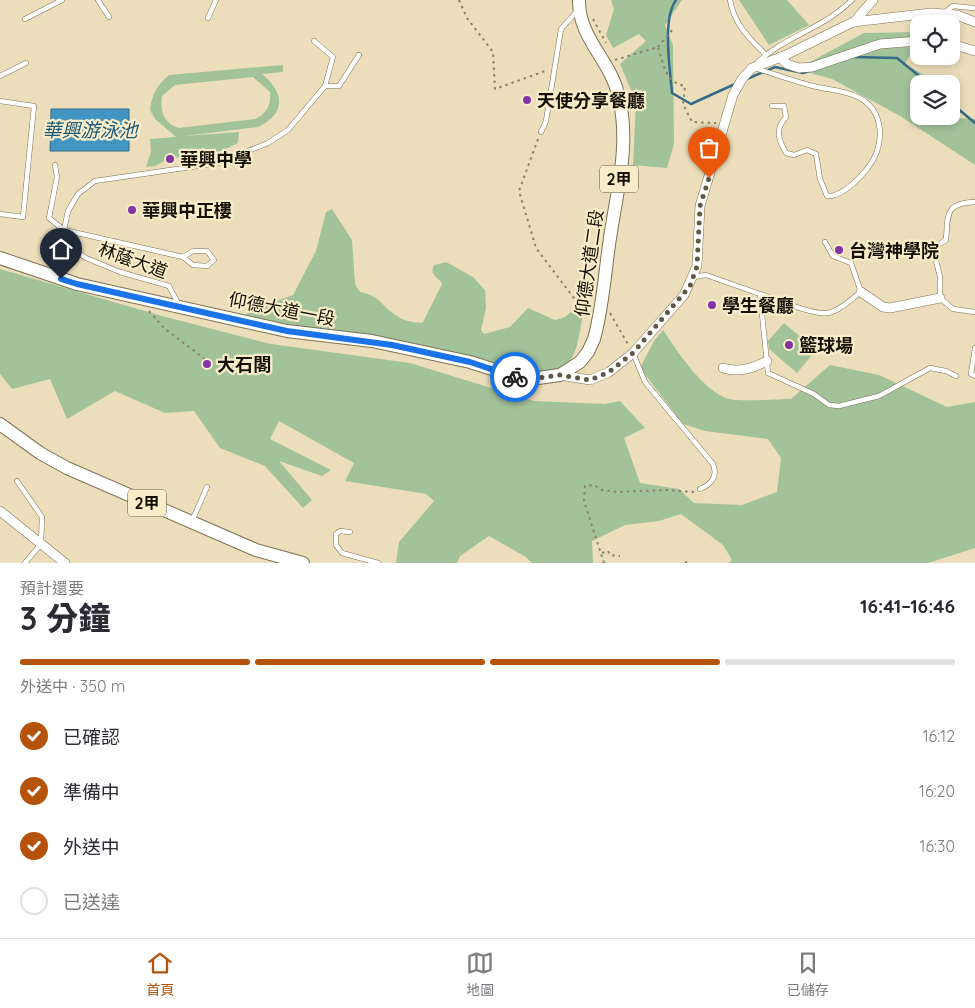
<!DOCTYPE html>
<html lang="zh-TW">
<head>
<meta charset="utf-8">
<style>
  body { margin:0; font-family:Quicksand,"Noto Sans TC",sans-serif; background:#f2f2f3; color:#2b2b33; height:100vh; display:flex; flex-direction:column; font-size:19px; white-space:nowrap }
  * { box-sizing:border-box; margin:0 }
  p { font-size:16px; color:#7c7c81 }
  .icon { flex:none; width:28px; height:28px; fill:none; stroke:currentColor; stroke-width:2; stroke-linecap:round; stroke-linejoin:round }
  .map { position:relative; height:563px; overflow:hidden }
  .sheet { display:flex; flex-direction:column; background:#fff; flex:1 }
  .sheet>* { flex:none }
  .buttons { position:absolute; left:910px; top:15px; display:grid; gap:10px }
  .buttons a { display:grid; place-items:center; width:50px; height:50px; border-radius:10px; background:#fff; box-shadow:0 2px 8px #0003; font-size:25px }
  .pin { position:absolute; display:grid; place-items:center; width:42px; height:42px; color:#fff; margin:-51px -21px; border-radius:50% 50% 50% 0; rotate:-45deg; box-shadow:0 0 5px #0007 }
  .pin .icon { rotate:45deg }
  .courier { position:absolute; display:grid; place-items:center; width:50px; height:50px; margin:-25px; border:4px solid #1a73e8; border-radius:50%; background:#fff; color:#222; box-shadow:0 1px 6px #0007 }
  .overview em { font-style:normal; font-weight:800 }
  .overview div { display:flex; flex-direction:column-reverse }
  .overview { display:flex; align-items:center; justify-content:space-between; height:85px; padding:0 20px }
  h1 { font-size:32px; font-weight:800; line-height:38px }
  .bar { display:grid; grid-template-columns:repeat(4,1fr); gap:8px 5px; align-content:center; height:60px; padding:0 20px }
  .bar i { height:6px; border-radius:4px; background:#e1e1e2 }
  .bar .selected { background:#b45309 }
  .bar p { grid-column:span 4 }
  ol { padding:0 20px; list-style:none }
  li { display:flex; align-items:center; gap:15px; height:55px }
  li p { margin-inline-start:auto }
  li .icon { padding:5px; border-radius:50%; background:#b45309; color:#fff; stroke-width:4 }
  li:last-child { color:#7c7c81 }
  li i { width:28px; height:28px; border:2px solid #e1e1e2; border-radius:50% }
  .tab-bar { display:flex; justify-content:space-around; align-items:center; height:70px; border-top:1px solid #e1e1e2; background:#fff; font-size:14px; color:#7c7c81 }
  .tab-bar a { display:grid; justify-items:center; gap:2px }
  .tab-bar .selected { color:#b45309 }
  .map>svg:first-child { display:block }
  .green { fill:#a2c39a; fill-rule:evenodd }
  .water { fill:#4294c1; stroke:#346c89 }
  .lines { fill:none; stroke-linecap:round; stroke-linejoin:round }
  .stream { stroke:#346c89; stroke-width:2.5 }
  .lane-casing { stroke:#7e7251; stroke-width:5.5 }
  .street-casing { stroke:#7e7251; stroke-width:10 }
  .primary-casing { stroke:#7e7251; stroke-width:14 }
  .path { stroke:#8c826a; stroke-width:2; stroke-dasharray:2.5 4; stroke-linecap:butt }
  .lane { stroke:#fff; stroke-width:4.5 }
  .street { stroke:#fff; stroke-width:9 }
  .primary { stroke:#fff; stroke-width:12 }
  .done { stroke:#605845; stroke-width:5; stroke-dasharray:0 9 }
  .route { stroke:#1a73e8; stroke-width:6 }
  .poi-dot { fill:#8435a5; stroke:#f9ecc8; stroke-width:2 }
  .labels { text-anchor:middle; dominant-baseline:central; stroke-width:4.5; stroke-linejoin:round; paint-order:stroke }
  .shield { fill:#f9ecc8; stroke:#595240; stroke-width:1 }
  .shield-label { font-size:16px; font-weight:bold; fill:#151005 }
  .poi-label { font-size:18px; font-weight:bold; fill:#151005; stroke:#f9ecc8; text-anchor:start }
  .street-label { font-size:18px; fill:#151005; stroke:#f9ecc8 }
  .water-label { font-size:19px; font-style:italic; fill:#1a5878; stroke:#f9ecc8 }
</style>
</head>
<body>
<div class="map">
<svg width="975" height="563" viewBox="0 0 975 563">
  <rect width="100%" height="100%" fill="#ecdebb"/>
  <g class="green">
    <path d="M611 0H682L665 25 673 45 674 144 667 168 633 165 636 102 620 64 646 41 639 34 613 48 606 35 614 9Z"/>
    <path d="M739 0H787L809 25 769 45Z"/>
    <path d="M919 32V40L905 64 939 84H919V116H951V104L958 118 975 119V165L900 116 832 79 792 68 810 62 864 33Z"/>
    <path d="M283 65V72L262 74C284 92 287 113 258 127L184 136 239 132 238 143 215 154 170 158 155 166 146 167 151 152 150 139 176 137 155 119 150 110C152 94 157 85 169 75ZM253 77 270 92C271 105 267 114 255 119L179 128C163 123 160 111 162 96L175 85Z"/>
    <path d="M332 209 352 240 355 284 360 292C381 296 381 306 397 316 404 321 412 322 421 323L423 322 442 284C438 276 429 276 434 265L446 262 473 277 485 290 486 308 481 330 484 334 510 327 528 308 555 320 565 317 577 307 583 313C580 329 578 359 563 368 554 374 538 374 528 376L293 330 236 314H247L254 304H268L293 295 316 251 326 212Z"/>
    <path d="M0 269 162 316 271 344 410 363 534 401 605 404 620 401 645 428 624 438 640 483 679 489 694 503 742 505 777 492 781 458 768 439 705 431 683 424 640 368 654 341 663 330C678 352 703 391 729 399 743 402 776 399 791 399L830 365 879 375 947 407 975 402V548L928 563H729L732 560 723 545 681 514 659 521 625 525 592 541 593 563H532L526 557 489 536 460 556 457 563H396L399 542 434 501 426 494 345 481 354 463 279 421 270 439 331 470 322 476 279 461 312 500 303 508 265 466 220 448 194 411 165 413 115 391 67 419 50 379 12 389 0 374Z"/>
    <path d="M784 323 816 350 797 373 769 349 768 341Z"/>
  </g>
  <path class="water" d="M51 109H129V151H50Z"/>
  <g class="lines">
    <g class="stream">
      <path d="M676 0C662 19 670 69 672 93L691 104 735 84"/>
      <path d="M852 57 897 58 929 84"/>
      <path d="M747 79 775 67 803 73 809 71"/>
      <path d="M951 103 975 123"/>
    </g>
    <defs>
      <g id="lane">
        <path d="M98 0 109 17"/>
        <path d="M730 0C734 24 749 38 765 54"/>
        <path d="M944 13 953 6 973 8"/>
        <path d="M208 18 216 0"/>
        <path d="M25 19 62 0"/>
        <path d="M756 64C781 38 823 29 852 0"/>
        <path d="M755 68C774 74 794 81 813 86 828 90 844 90 858 97 886 111 885 147 867 169 859 179 842 197 827 196L820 179 816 154 807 150 794 155 786 153C778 139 775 129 786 117L784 106H772"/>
        <path d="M0 76 26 63"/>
        <path d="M325 86H339L359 55"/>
        <path d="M0 101 34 106 23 217 0 214"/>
        <path d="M541 132 546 121 561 29 578 10"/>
        <path d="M55 165 57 177 49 218 64 230 183 257"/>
        <path d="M975 202C945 203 948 214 946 240L933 248 940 277V298L953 309 975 312"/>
        <path d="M193 251H207L214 260 207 266 193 265 183 257Z"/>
        <path d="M693 277 706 275 760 294 768 373 814 394 829 405 839 406 879 396 930 368 946 371 956 376"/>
        <path d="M760 294C777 299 811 315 828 313 840 311 851 299 861 292L851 263 833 256 825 242"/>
        <path d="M179 305 169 286 120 272 86 258 68 245 64 230 68 211 78 194 95 181 218 163 268 143 288 130 325 86 333 57 314 41"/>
        <path d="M975 348 971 374 975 376"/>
        <path d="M633 353 645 382 713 464C718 476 712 484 700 489"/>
        <path d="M17 481 42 517 41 544 25 563"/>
        <path d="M192 521 207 487"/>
        <path d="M350 532 340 531 336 534V545L342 553 378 563"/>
      </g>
      <g id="street">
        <path d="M854 22 873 0"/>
        <path d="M951 44 975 51"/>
        <path d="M780 57 787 64 799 68 812 67 880 44 919 41"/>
        <path d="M861 292 883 307 890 308 940 298"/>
        <path d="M723 368C739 373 753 368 767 361"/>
        <path d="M560 375 590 380 609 372 633 353 684 295 697 266 700 206 733 95 742 79 752 68 784 56 853 22 931 13 957 15 975 22"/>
        <path d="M0 511 65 563"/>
      </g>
      <g id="primary">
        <path d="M0 258 77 284 287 331 372 341 470 362 517 377 538 378 560 375 580 362 588 352 594 339C603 307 605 271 610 238 617 190 631 142 618 94 610 60 578 37 579 0"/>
        <path d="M0 424 40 453 67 468 256 550 303 563"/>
      </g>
    </defs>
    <use href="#lane" class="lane-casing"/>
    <use href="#street" class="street-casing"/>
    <use href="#primary" class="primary-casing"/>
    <g class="path">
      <path d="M459 0 467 18 493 52 495 89 548 70"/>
      <path d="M593 19 606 43"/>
      <path d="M658 47 673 29"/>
      <path d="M615 60 658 47C664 64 664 82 685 86L683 104 692 122 716 123"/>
      <path d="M538 139 519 191 536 248 586 314"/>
      <path d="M149 311 165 329 209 362"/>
      <path d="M610 313 629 346"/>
      <path d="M602 553 608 551 610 555 620 556"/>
      <path d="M604 563 584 501 585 486 594 485 602 490 617 492 665 490 694 492"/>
      <path d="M685 563 689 560"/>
    </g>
    <use href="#lane" class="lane"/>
    <use href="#street" class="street"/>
    <use href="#primary" class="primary"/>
  </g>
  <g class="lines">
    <path class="done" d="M515 377 538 378 560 375 590 380 609 372 633 353 690 286 697 266 700 206 709 178"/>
    <path class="route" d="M61 279 77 284 287 331 392 345 470 362 515 377"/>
  </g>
  <g class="poi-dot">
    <circle cx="527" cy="100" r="5"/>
    <circle cx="170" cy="159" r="5"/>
    <circle cx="132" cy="210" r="5"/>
    <circle cx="839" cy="250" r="5"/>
    <circle cx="712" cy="305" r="5"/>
    <circle cx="789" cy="345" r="5"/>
    <circle cx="207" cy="364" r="5"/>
  </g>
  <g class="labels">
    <g class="shield">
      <rect x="600" y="165.5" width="38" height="27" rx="4"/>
      <rect x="128" y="489.5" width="38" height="27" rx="4"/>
    </g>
    <g class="shield-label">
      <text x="619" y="179">2甲</text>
      <text x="147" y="503">2甲</text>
    </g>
    <g class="poi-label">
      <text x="537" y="100">天使分享餐廳</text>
      <text x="180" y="159">華興中學</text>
      <text x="142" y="210">華興中正樓</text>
      <text x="849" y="250">台灣神學院</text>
      <text x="722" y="305">學生餐廳</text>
      <text x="799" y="345">籃球場</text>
      <text x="217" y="364">大石閣</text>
    </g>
    <g class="street-label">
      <text transform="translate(133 260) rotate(20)">林蔭大道</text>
      <text transform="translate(589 263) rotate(-82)">仰德大道二段</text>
      <text transform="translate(282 309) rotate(11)">仰德大道一段</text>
    </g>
    <g class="water-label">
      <text x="90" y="130">華興游泳池</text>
    </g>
  </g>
</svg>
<div class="buttons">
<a><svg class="icon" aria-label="locate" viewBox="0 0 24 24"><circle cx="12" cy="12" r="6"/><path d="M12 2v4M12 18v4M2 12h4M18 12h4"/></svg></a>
<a><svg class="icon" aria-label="layers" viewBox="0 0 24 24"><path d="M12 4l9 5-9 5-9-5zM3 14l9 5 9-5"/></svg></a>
</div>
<div class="pin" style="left:709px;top:178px;background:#ea580c"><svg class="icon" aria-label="bag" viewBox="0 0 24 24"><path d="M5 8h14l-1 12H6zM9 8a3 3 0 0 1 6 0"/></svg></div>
<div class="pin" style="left:61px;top:279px;background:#1f2937"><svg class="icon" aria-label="home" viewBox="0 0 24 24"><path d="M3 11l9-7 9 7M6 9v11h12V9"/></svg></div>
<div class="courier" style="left:515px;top:377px"><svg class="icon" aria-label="bike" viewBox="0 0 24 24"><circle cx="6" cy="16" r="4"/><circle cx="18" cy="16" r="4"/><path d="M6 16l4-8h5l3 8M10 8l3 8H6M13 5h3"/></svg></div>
</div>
<section class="sheet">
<div class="overview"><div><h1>3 分鐘</h1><p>預計還要</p></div><em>16:41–16:46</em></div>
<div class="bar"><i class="selected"></i><i class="selected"></i><i class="selected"></i><i></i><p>外送中 · 350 m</p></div>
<ol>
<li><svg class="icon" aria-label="check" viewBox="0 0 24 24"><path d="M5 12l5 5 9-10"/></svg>已確認<p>16:12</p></li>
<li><svg class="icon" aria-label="check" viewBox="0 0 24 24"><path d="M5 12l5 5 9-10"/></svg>準備中<p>16:20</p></li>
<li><svg class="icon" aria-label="check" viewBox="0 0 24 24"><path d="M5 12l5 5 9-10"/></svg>外送中<p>16:30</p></li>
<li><i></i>已送達</li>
</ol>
</section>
<nav class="tab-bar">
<a class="selected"><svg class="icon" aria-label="home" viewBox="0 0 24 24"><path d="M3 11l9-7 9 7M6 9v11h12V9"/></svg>首頁</a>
<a><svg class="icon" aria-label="map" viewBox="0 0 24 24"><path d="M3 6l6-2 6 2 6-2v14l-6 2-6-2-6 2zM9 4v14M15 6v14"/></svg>地圖</a>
<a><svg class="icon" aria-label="saved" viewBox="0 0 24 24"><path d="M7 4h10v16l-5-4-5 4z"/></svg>已儲存</a>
</nav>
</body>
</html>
